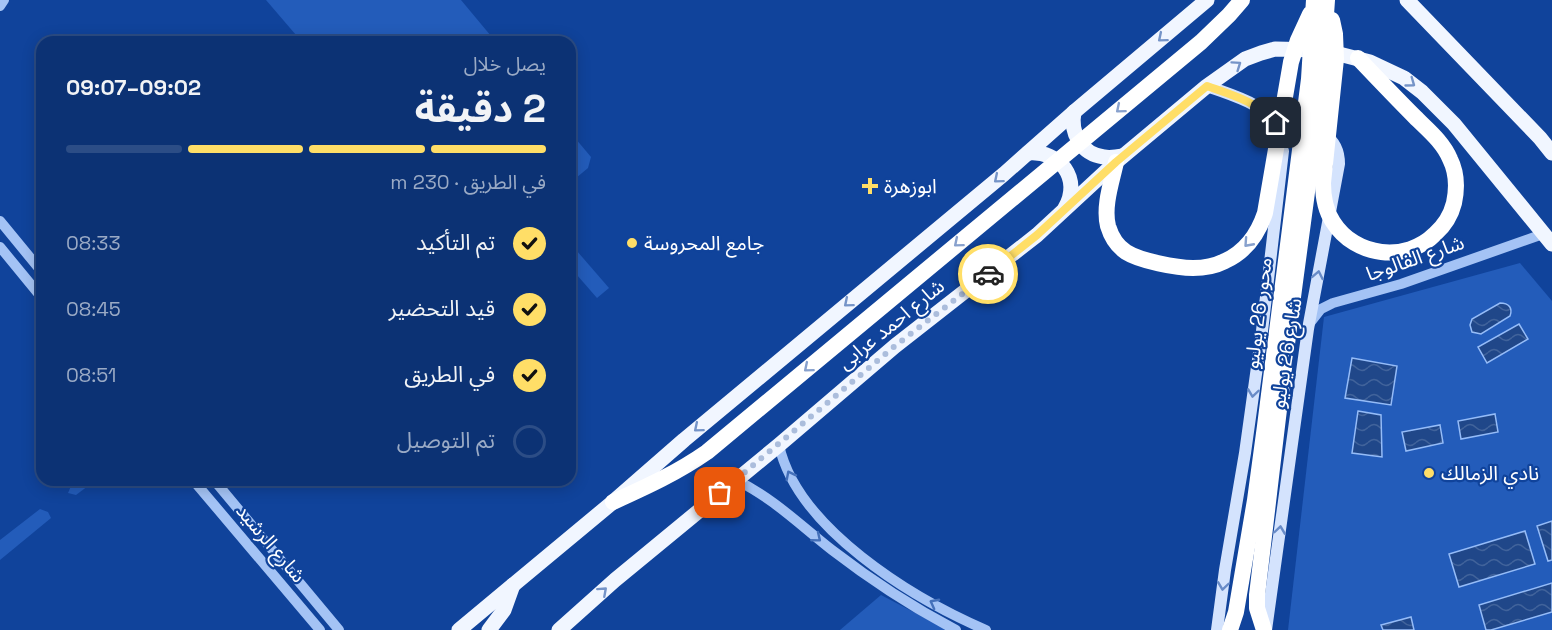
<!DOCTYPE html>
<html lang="ar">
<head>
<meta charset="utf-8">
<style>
  body { margin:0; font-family:"Space Grotesk","Noto Sans Arabic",sans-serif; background:#1a3e7c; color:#f1f3f6; direction:rtl; height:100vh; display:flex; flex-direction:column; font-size:22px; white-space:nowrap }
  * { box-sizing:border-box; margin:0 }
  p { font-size:20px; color:#9aaac5 }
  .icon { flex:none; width:33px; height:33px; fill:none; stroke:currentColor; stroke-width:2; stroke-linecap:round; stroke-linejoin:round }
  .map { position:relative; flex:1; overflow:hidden; direction:ltr }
  .panel { position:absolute; left:36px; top:36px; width:540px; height:450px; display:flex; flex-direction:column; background:#0c3274; border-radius:18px; box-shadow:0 3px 15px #0003,0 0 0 2px #2c4d86; direction:rtl }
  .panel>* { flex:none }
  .pin { position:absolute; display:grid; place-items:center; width:51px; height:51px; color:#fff; margin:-26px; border-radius:12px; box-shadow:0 3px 9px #0006 }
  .courier { position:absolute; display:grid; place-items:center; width:60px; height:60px; margin:-30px; border:4px solid #ffde67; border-radius:50%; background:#fff; color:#222; box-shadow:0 2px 8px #0007 }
  .overview em { font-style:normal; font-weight:700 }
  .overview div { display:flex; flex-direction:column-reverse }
  .overview { display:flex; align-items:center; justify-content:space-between; height:102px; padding:0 30px }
  h1 { font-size:39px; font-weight:700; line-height:45px }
  .bar { display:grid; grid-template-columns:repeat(4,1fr); gap:9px 6px; align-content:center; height:72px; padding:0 30px }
  .bar i { height:8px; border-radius:4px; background:#2c4d86 }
  .bar .current { background:#ffde67 }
  .bar p { grid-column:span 4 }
  ol { padding:0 30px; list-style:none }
  li { display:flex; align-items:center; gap:18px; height:66px }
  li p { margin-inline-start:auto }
  li .icon { padding:6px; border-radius:50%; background:#ffde67; color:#111; stroke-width:4 }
  li:last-child { color:#9aaac5 }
  li i { width:33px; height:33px; border:3px solid #2c4d86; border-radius:50% }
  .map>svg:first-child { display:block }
  .green { fill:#235cba }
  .water { fill:url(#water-waves); stroke:#95bcf8; stroke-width:1.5 }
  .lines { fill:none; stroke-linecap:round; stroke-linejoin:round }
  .tertiary { stroke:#a4c3f5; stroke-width:10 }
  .secondary { stroke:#d4e3fd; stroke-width:12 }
  .primary { stroke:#f1f6ff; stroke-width:15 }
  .motorway { stroke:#fff; stroke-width:16 }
  .oneway { stroke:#7594c8 }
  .oneway2 { stroke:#88a1cd }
  .oneway3 { stroke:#688bc7 }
  .oneway4 { stroke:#4470ba }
  .done { stroke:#abbddc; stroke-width:6; stroke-dasharray:0 10.8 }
  .route { stroke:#ffde67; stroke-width:8 }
  .poi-dot { fill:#ffde67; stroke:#10439b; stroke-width:2 }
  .labels { text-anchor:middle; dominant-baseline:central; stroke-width:4.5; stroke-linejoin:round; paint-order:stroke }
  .poi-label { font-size:20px; fill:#fff; stroke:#10439b; text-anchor:start }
  .street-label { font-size:20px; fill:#fff; stroke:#10439b }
</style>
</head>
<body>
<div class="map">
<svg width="1552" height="630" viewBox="0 0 1552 630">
  <defs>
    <pattern id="water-waves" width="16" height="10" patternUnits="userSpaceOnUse" patternTransform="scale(1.5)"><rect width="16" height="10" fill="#204789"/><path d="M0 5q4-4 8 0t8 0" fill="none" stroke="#41639b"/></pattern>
  </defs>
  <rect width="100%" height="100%" fill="#10439b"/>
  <g class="green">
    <path d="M266 0H461L496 42H302Z"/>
    <path d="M570 132 591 157 588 168 570 183Z"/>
    <path d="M570 243 609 288 597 298 570 267Z"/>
    <path d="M1520 263 1552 301V630H1288L1324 317Z"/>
    <path d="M77 480H96L76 495 68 493 71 486Z"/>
    <path d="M40 509 48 512 51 518 0 560V540Z"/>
    <path d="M881 595 948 630H840Z"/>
  </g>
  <g class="water">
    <path d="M1500 303C1509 303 1513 308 1510 316L1481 334 1472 332 1470 325 1472 319Z"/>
    <path d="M1519 324 1528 339 1487 363 1478 347Z"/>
    <path d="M1352 358 1397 366 1391 405 1345 398Z"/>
    <path d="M1358 411 1381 415 1382 457 1352 453Z"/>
    <path d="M1495 414 1498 432 1461 439 1458 421Z"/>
    <path d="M1440 425 1443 443 1406 451 1402 432Z"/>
    <path d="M1552 521V560L1548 561 1537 526Z"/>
    <path d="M1525 531 1535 564 1459 587 1449 554Z"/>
    <path d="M1552 583V612L1491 630H1486L1479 605Z"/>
    <path d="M1411 617 1414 630H1383L1381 625Z"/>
  </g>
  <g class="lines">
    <g class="tertiary">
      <path d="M0 6 4 0"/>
      <path d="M0 221 42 272"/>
      <path d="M0 247 42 298"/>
      <path d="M1310 323 1321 309 1333 303 1401 284 1543 234"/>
      <path d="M779 445C797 528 912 598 986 630"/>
      <path d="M193 480 320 630"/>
      <path d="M214 480 339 630"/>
      <path d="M736 480C773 498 800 525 832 550 871 580 912 607 956 630"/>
    </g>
    <g class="secondary">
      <path d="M1207 86C1236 97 1265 103 1281 131"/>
      <path d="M1283 144C1290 136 1297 131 1308 130"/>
      <path d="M1217 630 1225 570 1245 453 1262 331 1283 151"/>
      <path d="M1266 630 1308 329 1339 164C1339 151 1335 142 1325 135"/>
    </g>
    <g class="primary">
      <path d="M1407 0 1540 138 1552 153"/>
      <path d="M1074 112C1070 133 1081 154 1104 157 1110 158 1117 157 1123 156"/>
      <path d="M1028 153C1060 150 1082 179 1065 208"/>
      <path d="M459 630 613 502 684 440 1004 174 1074 112 1207 0"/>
      <path d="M489 630 504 610 513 585"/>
      <path d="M559 630 615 580 779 445 895 346 1037 235 1116 162 1207 86 1245 59 1261 53 1275 49 1318 50 1339 54 1370 62 1404 78 1422 92 1454 124 1552 244"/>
    </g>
    <g class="motorway">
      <path d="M1332 20 1335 34 1336 59 1323 183C1323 197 1325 210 1333 222 1355 257 1406 263 1435 234 1444 226 1451 215 1454 203 1457 189 1457 173 1450 159 1443 142 1428 130 1415 117 1396 98 1377 78 1358 58"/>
      <path d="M1116 162C1112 181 1103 206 1108 226 1111 236 1117 246 1126 252 1140 261 1177 268 1193 268 1204 268 1215 266 1225 261 1245 252 1258 234 1265 213L1291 62 1298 40 1310 14"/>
      <path d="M613 502C646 487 677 473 707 452L1201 42 1229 15 1242 0"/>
      <path d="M1230 630 1236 612 1255 500 1265 426 1309 79 1314 0"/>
      <path d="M1264 630 1257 608V595C1269 496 1280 396 1293 297 1306 198 1321 100 1327 0"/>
    </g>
  </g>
  <defs><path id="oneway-chevron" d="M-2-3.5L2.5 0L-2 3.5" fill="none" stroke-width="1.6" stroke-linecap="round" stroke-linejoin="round" transform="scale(1.5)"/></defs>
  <g class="oneway">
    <use href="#oneway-chevron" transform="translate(1162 38) rotate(140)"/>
    <use href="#oneway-chevron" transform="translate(1237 65) rotate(-35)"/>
    <use href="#oneway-chevron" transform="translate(1411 83) rotate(36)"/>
    <use href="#oneway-chevron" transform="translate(998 179) rotate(140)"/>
    <use href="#oneway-chevron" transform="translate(848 303) rotate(140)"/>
    <use href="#oneway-chevron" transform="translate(698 428) rotate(140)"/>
    <use href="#oneway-chevron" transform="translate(603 591) rotate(-42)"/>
  </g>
  <g class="oneway2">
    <use href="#oneway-chevron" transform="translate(1120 109) rotate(140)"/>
    <use href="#oneway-chevron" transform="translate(958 243) rotate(140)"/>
    <use href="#oneway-chevron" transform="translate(1248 243) rotate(132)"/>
    <use href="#oneway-chevron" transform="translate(808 368) rotate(140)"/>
  </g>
  <g class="oneway3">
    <use href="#oneway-chevron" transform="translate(1318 275) rotate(-79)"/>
    <use href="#oneway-chevron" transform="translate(1253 393) rotate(98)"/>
    <use href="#oneway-chevron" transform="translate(1280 530) rotate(-82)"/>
    <use href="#oneway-chevron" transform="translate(1223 586) rotate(98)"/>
  </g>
  <g class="oneway4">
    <use href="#oneway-chevron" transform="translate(790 475) rotate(-117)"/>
    <use href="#oneway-chevron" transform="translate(817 538) rotate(39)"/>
    <use href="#oneway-chevron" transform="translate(934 603) rotate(-152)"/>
  </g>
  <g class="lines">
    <path class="done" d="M720 493 895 346 988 274"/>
    <path class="route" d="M988 274 1037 235 1116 162 1207 86C1235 96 1255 101 1276 123"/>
  </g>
  <g class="poi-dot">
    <path d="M867 177h6v6h6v6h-6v6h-6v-6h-6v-6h6z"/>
    <circle cx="632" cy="243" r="6"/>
    <circle cx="1429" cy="473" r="6"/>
  </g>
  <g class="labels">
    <g class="poi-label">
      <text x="884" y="186">ابوزهرة</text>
      <text x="644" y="243">جامع المحروسة</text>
      <text x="1441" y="473">نادي الزمالك</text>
    </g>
    <g class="street-label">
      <text transform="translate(1415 258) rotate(-19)">شارع الفالوجا</text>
      <text transform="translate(1258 313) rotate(-83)">محور 26 يوليو</text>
      <text transform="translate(891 324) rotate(-39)">شارع احمد عرابى</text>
      <text transform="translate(1286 353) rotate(-81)">شارع 26 يوليو</text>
      <text transform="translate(271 543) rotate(50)">شارع الرشيد</text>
    </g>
  </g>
</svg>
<div class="pin" style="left:720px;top:493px;background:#ea580c"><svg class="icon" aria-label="bag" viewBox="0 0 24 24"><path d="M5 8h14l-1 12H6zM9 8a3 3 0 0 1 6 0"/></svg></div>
<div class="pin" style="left:1276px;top:123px;background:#1f2937"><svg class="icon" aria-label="home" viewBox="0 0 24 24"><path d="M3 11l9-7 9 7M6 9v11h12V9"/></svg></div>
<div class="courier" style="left:988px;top:274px"><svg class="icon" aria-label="car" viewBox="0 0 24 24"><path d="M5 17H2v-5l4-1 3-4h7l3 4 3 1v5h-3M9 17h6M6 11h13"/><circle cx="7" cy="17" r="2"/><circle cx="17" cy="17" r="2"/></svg></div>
<section class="panel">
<div class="overview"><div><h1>2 دقيقة</h1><p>يصل خلال</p></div><em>09:02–09:07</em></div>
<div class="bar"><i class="current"></i><i class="current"></i><i class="current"></i><i></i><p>في الطريق · 230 m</p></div>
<ol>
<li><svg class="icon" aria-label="check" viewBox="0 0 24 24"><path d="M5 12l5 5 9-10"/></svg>تم التأكيد<p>08:33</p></li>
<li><svg class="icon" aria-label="check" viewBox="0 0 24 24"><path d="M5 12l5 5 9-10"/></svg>قيد التحضير<p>08:45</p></li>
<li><svg class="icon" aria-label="check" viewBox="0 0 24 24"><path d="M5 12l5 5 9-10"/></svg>في الطريق<p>08:51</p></li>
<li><i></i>تم التوصيل</li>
</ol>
</section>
</div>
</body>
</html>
